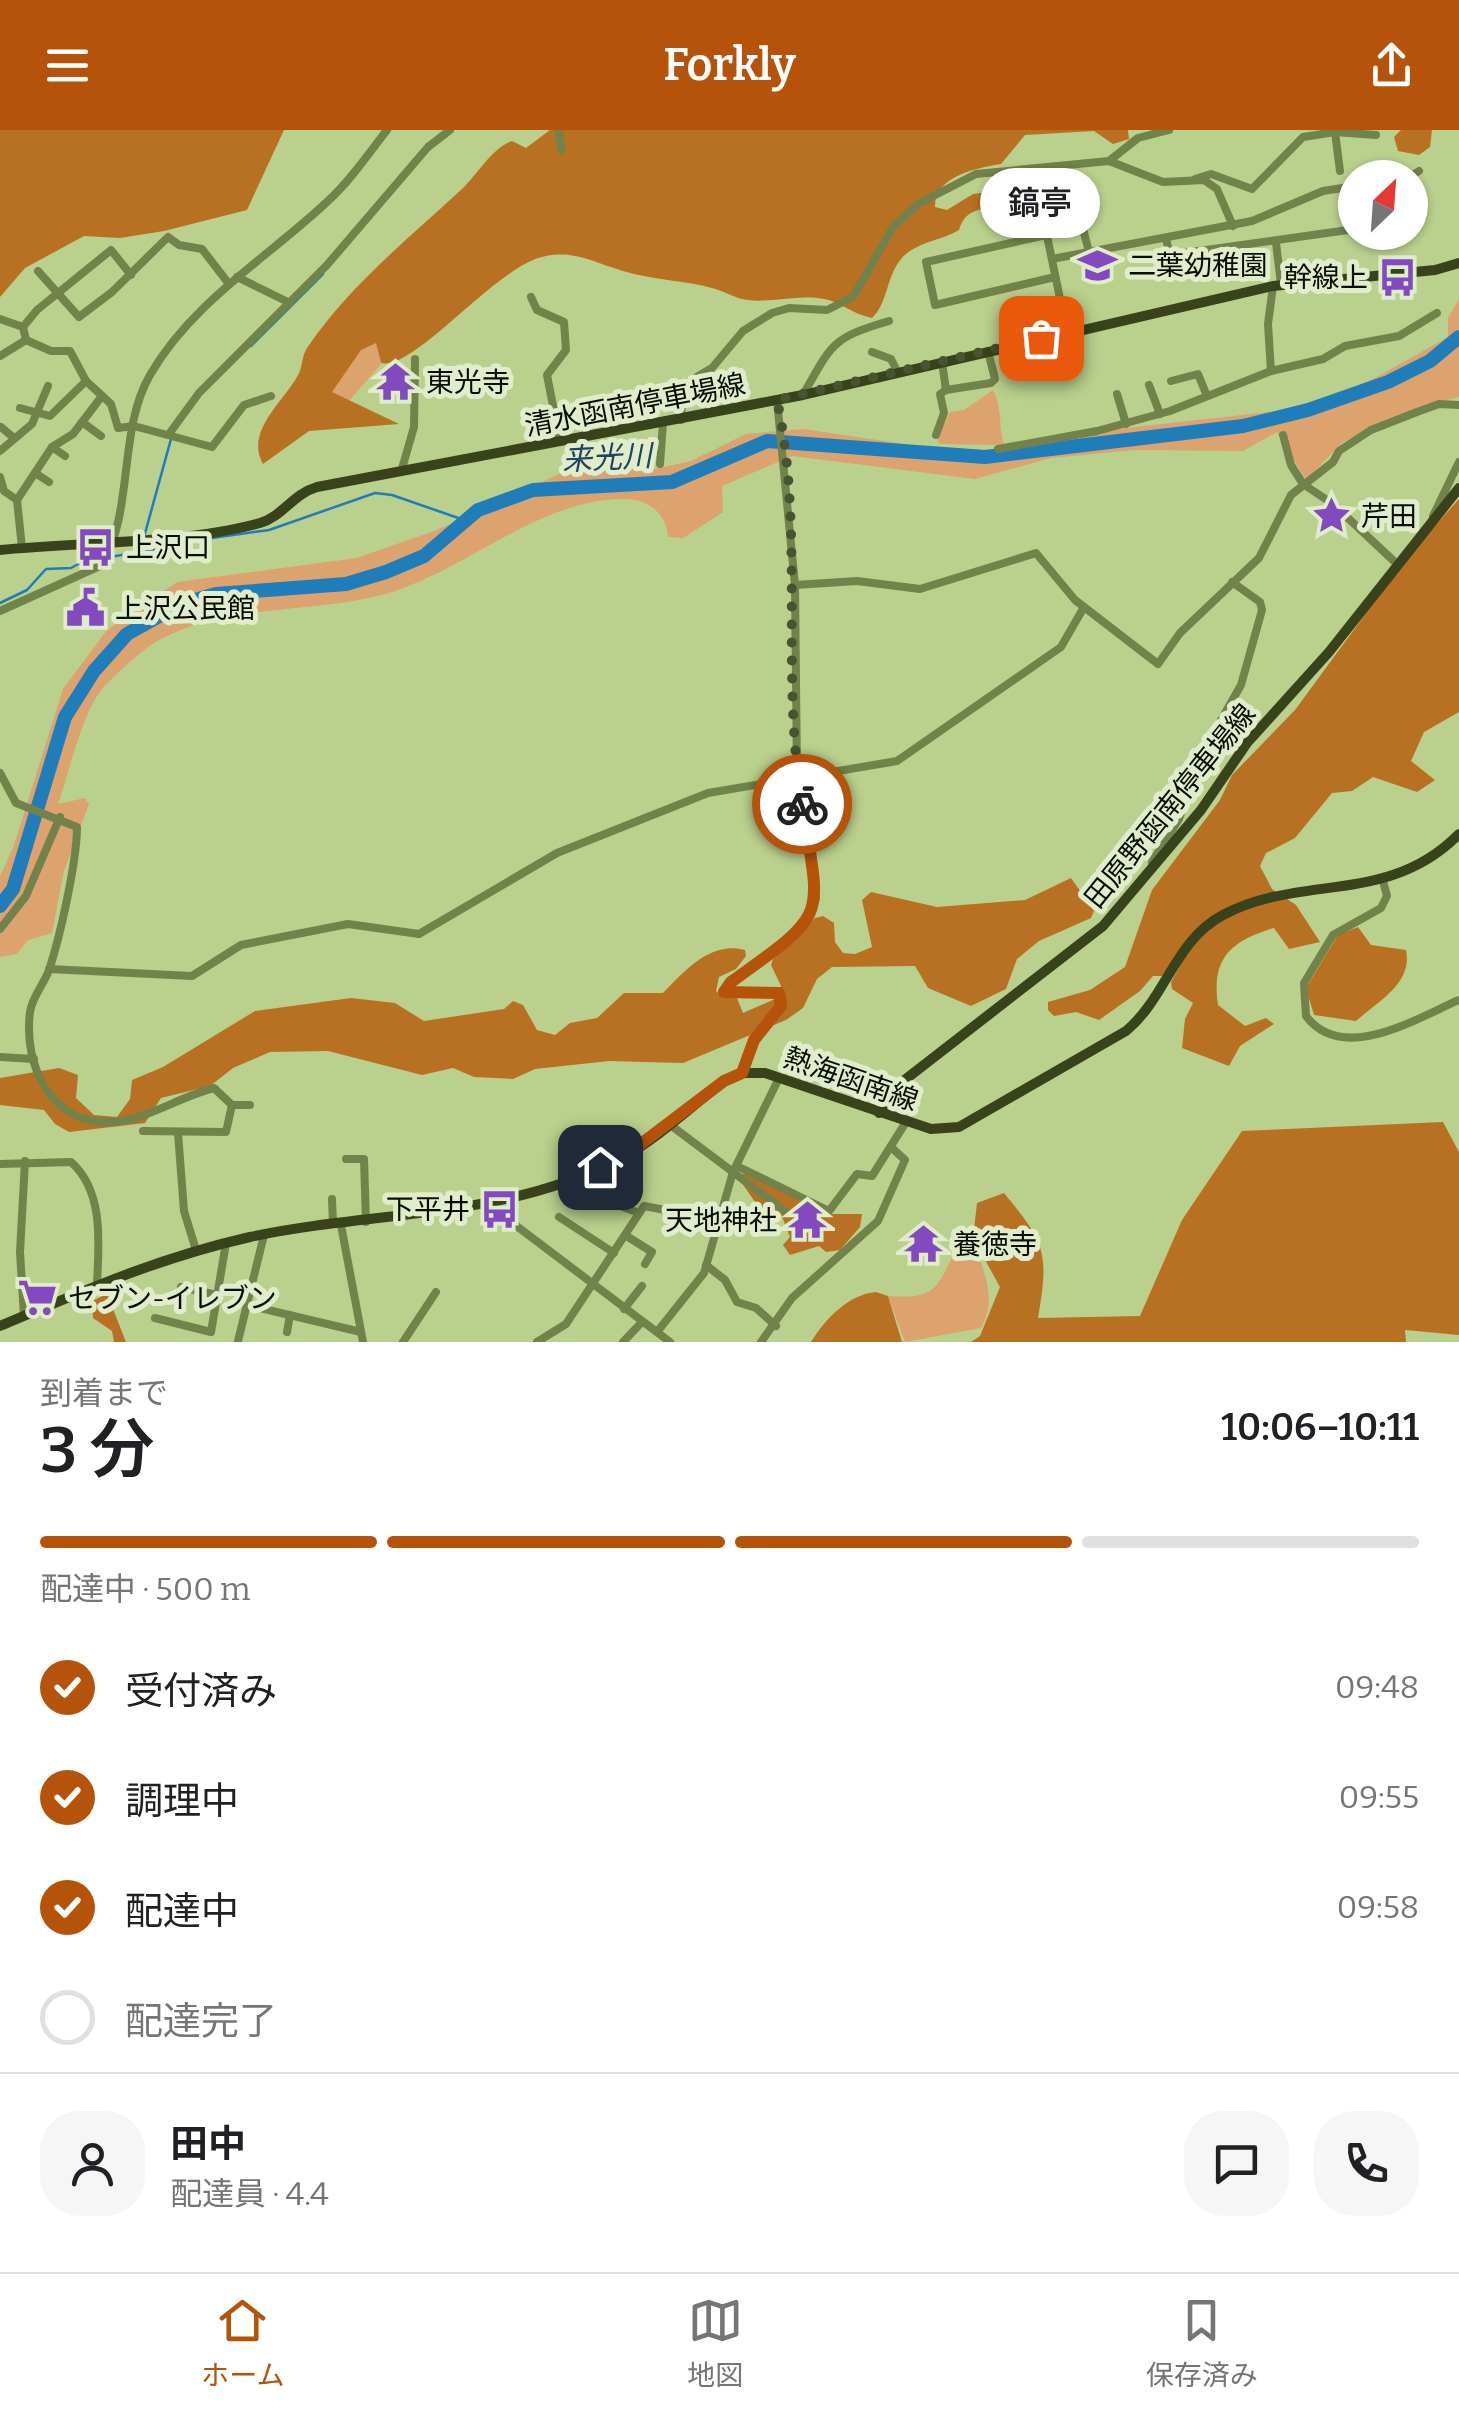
<!DOCTYPE html>
<html lang="ja">
<head>
<meta charset="utf-8">
<style>
  body { margin:0; font-family:Bitter,"Noto Sans JP",serif; background:#f6f6f6; color:#202124; height:100vh; display:flex; flex-direction:column; font-size:38px; white-space:nowrap }
  * { box-sizing:border-box; margin:0 }
  p { font-size:32px; color:#757577 }
  .icon { flex:none; width:55px; height:55px; fill:none; stroke:currentColor; stroke-width:2; stroke-linecap:round; stroke-linejoin:round }
  .map { position:relative; height:1212px; overflow:hidden }
  .drawer { display:flex; flex-direction:column; background:#fff; flex:1 }
  .drawer>* { flex:none }
  .needle { width:65px; rotate:25deg }
  .controls { position:absolute; left:1338px; top:30px; display:grid; gap:20px }
  .controls a { display:grid; place-items:center; width:90px; height:90px; border-radius:50%; background:#fff; box-shadow:0 2px 8px #0004; font-size:50px }
  .pin { position:absolute; display:grid; place-items:center; width:85px; height:85px; color:#fff; margin:-42px; border-radius:20px; box-shadow:0 5px 15px #0006 }
  .courier { position:absolute; display:grid; place-items:center; width:100px; height:100px; margin:-50px; border:8px solid #b45309; border-radius:50%; background:#fff; color:#222; box-shadow:0 2px 12px #0007 }
  .bubble { position:absolute; height:70px; border-radius:35px; background:#fff; box-shadow:0 2px 8px #0004; font-size:32px; font-weight:600; line-height:70px; text-align:center }
  .headline em { font-style:normal; font-weight:600 }
  .headline div { display:flex; flex-direction:column-reverse }
  .headline { display:flex; align-items:center; justify-content:space-between; height:170px; padding:0 40px }
  h1 { font-size:65px; font-weight:600; line-height:75px }
  .bar { display:grid; grid-template-columns:repeat(4,1fr); gap:15px 10px; align-content:center; height:120px; padding:0 40px }
  .bar i { height:12px; border-radius:8px; background:#e0e0e0 }
  .bar .on { background:#b45309 }
  .bar p { grid-column:span 4 }
  .line { display:flex; align-items:center; gap:25px; padding:0 40px; border-top:2px solid #e0e0e0 }
  .line div { flex:1 }
  .round { display:grid; place-items:center; flex:none; width:105px; height:105px; border-radius:40px; background:#f6f6f6 }
  ol { padding:0 40px; list-style:none }
  li { display:flex; align-items:center; gap:30px; height:110px }
  li p { margin-inline-start:auto }
  li .icon { padding:10px; border-radius:50%; background:#b45309; color:#fff; stroke-width:4 }
  li:last-child { color:#757577 }
  li i { width:55px; height:55px; border:5px solid #e0e0e0; border-radius:50% }
  header { display:flex; justify-content:space-between; align-items:center; height:130px; padding:0 40px; background:#b45309; color:#fff; font-size:45px; font-weight:600 }
  .dock { display:flex; justify-content:space-around; align-items:center; height:140px; border-top:2px solid #e0e0e0; background:#fff; font-size:28px; color:#757577 }
  .dock a { display:grid; justify-items:center; gap:5px }
  .dock .on { color:#b45309 }
  .map>svg:first-child { display:block }
  .green { fill:#dca36e }
  .forest { fill:#b87123 }
  .lines { fill:none; stroke-linecap:round; stroke-linejoin:round }
  .stream { stroke:#1f7dba; stroke-width:2.5 }
  .river { stroke:#1f7dba; stroke-width:14 }
  .minor { stroke:#71834a; stroke-width:8 }
  .major { stroke:#38431c; stroke-width:10 }
  .done { stroke:#475331; stroke-width:10; stroke-dasharray:0 18 }
  .route { stroke:#b45309; stroke-width:12 }
  .labels { text-anchor:middle; dominant-baseline:central; stroke-width:10; stroke-linejoin:round; paint-order:stroke }
  .poi-label { font-size:28px; fill:#090f00; stroke:#e0ecca; text-anchor:start }
  .street-label { font-size:28px; fill:#090f00; stroke:#e0ecca }
  .water-label { font-size:30px; font-style:italic; fill:#1f435e; stroke:#e0ecca }
</style>
</head>
<body>
<header><svg class="icon" aria-label="menu" viewBox="0 0 24 24"><path d="M4 6h16M4 12h16M4 18h16"/></svg>Forkly<svg class="icon" aria-label="share" viewBox="0 0 24 24"><path d="M12 15V3M7 8l5-5 5 5M5 13v7h14v-7"/></svg></header>
<div class="map">
<svg width="1459" height="1212" viewBox="0 0 1459 1212">
  <rect width="100%" height="100%" fill="#bad08d"/>
  <g class="green">
    <path d="M1459 169V267L1429 275 1343 312 1306 350 1277 302 1243 321 1135 320 1051 328 975 349 792 326 722 356 723 382 683 408 668 407C666 382 647 368 622 369 536 370 464 443 382 465 308 484 229 473 159 510 146 516 105 553 97 566 80 592 69 643 58 674L85 668 89 674 64 741 52 803 28 810 17 824 0 827V746L13 718 63 559 107 500 177 452 357 428 437 400 590 330 655 339 691 331 746 304 803 299 972 324 1090 302 1305 278 1375 248 1448 207V188Z"/>
    <path d="M376 212 381 234 349 271 330 261 361 219Z"/>
    <path d="M993 260C1003 280 998 294 1004 315L940 314 937 310 950 282 964 280Z"/>
    <path d="M977 1120C986 1148 996 1171 981 1198L905 1212 888 1166C932 1169 936 1162 954 1123Z"/>
  </g>
  <g class="forest">
    <path d="M0 0H284L247 80 164 101 120 108 84 106 25 138 0 167Z"/>
    <path d="M550 0H1128L1129 9 1113 14 1094 1 1025 5 1001 34C977 38 934 46 935 77L947 80 973 64 1007 60 1012 68C993 85 968 70 959 100 941 111 915 112 901 129 886 147 888 173 872 188 852 184 839 171 824 169 798 164 773 173 748 170 736 169 724 161 712 158 683 150 652 150 623 141 594 133 574 119 542 127 495 138 414 241 381 233L376 213 361 220 332 262 399 294 309 301 263 334C245 302 282 273 297 247 303 238 301 227 307 218 350 155 406 111 462 59 478 44 492 18 512 11L526 18Z"/>
    <path d="M1401 0H1432L1430 17 1419 25 1398 21 1394 7Z"/>
    <path d="M1459 369V582L1424 602 1411 631 1435 650 1417 662 1373 647 1352 661 1332 663 1295 708 1266 723 1260 736 1272 759 1296 775 1320 812 1289 819 1274 798C1231 811 1211 828 1218 875L1245 896 1266 888 1274 894 1240 916 1229 936 1182 918 1185 889 1193 873 1172 859 1171 852 1180 836 1179 827 1162 846H1153L1140 861 1099 890 1076 882 1054 886 1048 880V872L1090 860 1125 837 1152 760 1220 670 1232 645 1295 580 1408 426Z"/>
    <path d="M1071 748 1094 781 1091 788 1039 811 1017 829 1006 859 971 876 928 858 915 836 832 837 817 849 803 878 786 890 683 933 609 931 535 939 513 949 474 947 453 938 422 945 328 921 270 922 233 938 210 956 161 968 145 993 69 1002 55 994 44 980 0 975V948L59 938 78 945 76 968 94 985 117 987 130 969 132 950 163 937 255 881 351 868 395 873 424 891 504 879 513 871 523 875 537 900 555 905 570 893 597 888 624 863H663C685 841 710 811 745 820L746 826 736 839 719 847 716 861 723 868H737L743 883 775 869 781 856 771 835 773 829 815 788 823 786 834 793 835 812 843 823 855 824 872 817 862 770 871 762 937 777 1025 770Z"/>
    <path d="M1358 797 1371 815 1406 820C1413 853 1379 871 1356 891L1314 885 1306 858 1338 805Z"/>
    <path d="M1443 992 1459 1022V1205L1405 1200 1406 1212H971L980 1206 1000 1157 973 1108 977 1073 1004 1063C1046 1114 1049 1123 1038 1188L1140 1186 1182 1090 1242 1001Z"/>
    <path d="M744 1043 830 1084H862L860 1097 840 1120 826 1122 819 1116 790 1125 783 1115 790 1107 781 1084 762 1082 739 1049Z"/>
    <path d="M876 1162 888 1166 902 1212H811C825 1189 849 1164 876 1162Z"/>
    <path d="M107 1164 126 1212H114L112 1201 93 1188 92 1171Z"/>
  </g>
  <g class="lines">
    <g class="stream">
      <path d="M251 216 323 144"/>
      <path d="M144 407 171 309"/>
      <path d="M212 408 269 400 375 363 392 365 464 390"/>
      <path d="M139 423 195 410"/>
      <path d="M110 427 139 422 142 415"/>
      <path d="M0 473 27 460 46 439 71 438 91 427 102 429"/>
    </g>
    <path class="river" d="M0 776 13 759 65 587 94 541 127 504 181 474 216 464 346 454 386 442 424 426 478 380 533 360 672 352 767 311 985 327 1243 296 1308 280 1388 252 1430 231 1459 207"/>
    <g class="minor">
      <path d="M559 0 561 20"/>
      <path d="M1335 2 1340 41"/>
      <path d="M1109 31 1138 8 1169 0"/>
      <path d="M1408 48 1419 41"/>
      <path d="M1195 49 1211 44 1252 59 1303 7 1335 2 1376 5"/>
      <path d="M1042 82 1067 202"/>
      <path d="M1081 91 1089 122"/>
      <path d="M1046 105 926 132 935 175 1055 147"/>
      <path d="M1166 109 1170 125 1355 99"/>
      <path d="M1276 113 1281 154"/>
      <path d="M1052 129 1252 91 1323 61 1355 56"/>
      <path d="M38 141 79 187 112 162 168 107 179 115 202 119 229 154"/>
      <path d="M237 147 290 173"/>
      <path d="M531 167 537 180 564 192 566 220 547 245 560 312"/>
      <path d="M0 189 23 197"/>
      <path d="M872 222 891 229 898 243"/>
      <path d="M0 226 26 210 23 197 37 180 111 120 131 145"/>
      <path d="M942 232 946 260 991 253 995 249 988 221"/>
      <path d="M1271 241 1268 194 1273 156"/>
      <path d="M86 251 111 274 118 298 134 296 212 317 244 275 271 266"/>
      <path d="M1171 251 1198 244 1207 266"/>
      <path d="M1149 255 1160 284"/>
      <path d="M1117 264 1126 294"/>
      <path d="M803 265C832 214 831 208 889 191"/>
      <path d="M20 278 50 286 86 251 70 221H51L26 210"/>
      <path d="M681 290 683 255 712 238 743 201 772 183 789 178 827 180 853 167 893 97 918 74 976 44 1109 31 1163 52 1204 50 1217 59 1233 96"/>
      <path d="M82 292 101 306"/>
      <path d="M1 297 14 308"/>
      <path d="M169 304 199 263 327 135 428 17 450 0"/>
      <path d="M936 305 944 283 940 264 946 260"/>
      <path d="M1283 305 1291 335 1303 354 1333 374 1397 434"/>
      <path d="M52 317 65 326"/>
      <path d="M998 319 1097 301 1170 281 1271 241 1323 229 1345 216 1399 206 1437 183"/>
      <path d="M0 321 32 294 48 256"/>
      <path d="M660 334 663 293"/>
      <path d="M401 342 414 297 415 229"/>
      <path d="M35 343 49 352"/>
      <path d="M0 347 4 361 17 370 22 418"/>
      <path d="M17 370 52 317 73 304 102 266"/>
      <path d="M1433 386 1459 332"/>
      <path d="M795 455 857 451 920 459 1036 423 1075 470 1158 534 1180 503 1259 428 1291 365 1333 332 1339 321 1371 300 1417 282 1439 274 1459 275"/>
      <path d="M0 481 102 435C134 381 118 300 150 245 193 171 269 127 329 70 351 50 369 23 387 0"/>
      <path d="M0 643 16 673 77 697C77 731 60 807 49 840 44 854 32 867 30 882 23 936 52 997 114 992 148 989 181 966 214 958L232 975H250"/>
      <path d="M1152 732 1179 689 1204 620 1241 555 1262 480 1260 472 1232 452"/>
      <path d="M1383 751 1387 766 1381 778 1333 805 1304 853 1306 886C1343 935 1417 888 1459 870"/>
      <path d="M0 799 26 766 60 687"/>
      <path d="M49 839 192 846 241 815 348 794 419 804 557 723 708 663 897 631 1061 517 1084 477"/>
      <path d="M724 862 731 852 795 804 811 785 816 768 797 645 795 455 777 270"/>
      <path d="M724 862H775L783 870 754 910 742 943"/>
      <path d="M0 927 34 929"/>
      <path d="M779 948 733 1042 786 1082"/>
      <path d="M143 1001 226 1002 232 975"/>
      <path d="M178 1003 184 1081 196 1120"/>
      <path d="M346 1029H364L366 1092"/>
      <path d="M0 1034 71 1032C104 1061 99 1113 97 1153"/>
      <path d="M737 1036 829 1081 857 1044 872 1046 906 992"/>
      <path d="M596 1067 639 1083"/>
      <path d="M332 1069 333 1094"/>
      <path d="M490 1076 670 1212"/>
      <path d="M559 1087 614 1123"/>
      <path d="M341 1095 363 1212"/>
      <path d="M625 1105 652 1122 645 1134"/>
      <path d="M706 1135 725 1150 737 1172 756 1178 776 1196"/>
      <path d="M181 1157 217 1165"/>
      <path d="M247 1175 361 1202"/>
      <path d="M624 1179 642 1156"/>
      <path d="M24 1186 20 1122 25 1031"/>
      <path d="M155 1188 211 1202 226 1113"/>
      <path d="M287 1202 290 1185"/>
      <path d="M657 1202 704 1143 733 1042 669 994"/>
      <path d="M238 1211 264 1105"/>
      <path d="M403 1212 436 1162"/>
      <path d="M537 1212 566 1194 644 1076 718 1090"/>
      <path d="M623 1212 642 1192"/>
      <path d="M761 1212 792 1168 878 1091 905 1030 892 1018"/>
    </g>
    <g class="major">
      <path d="M0 420C80 412 183 414 260 393 283 386 293 364 317 357L803 265 1273 156 1435 140 1459 133"/>
      <path d="M879 983 893 959 1103 796 1201 680 1247 613 1329 522 1459 358"/>
      <path d="M0 1196C83 1161 161 1127 250 1107 376 1080 501 1090 620 1029 657 1009 691 977 724 951L742 943H765L931 999 959 997 1126 901C1166 868 1175 810 1223 785 1303 743 1388 776 1459 704"/>
    </g>
  </g>
  <g class="lines">
    <path class="done" d="M802 674C780 541 805 402 777 270L1041 208"/>
    <path class="route" d="M600 1037 629 1023 724 951 742 943 754 910 781 876 779 863 724 862 731 852C830 781 821 791 802 674"/>
  </g>
  <defs>
    <symbol id="school-bare" viewBox="-9 -9 18 18"><path d="M0-5L7-2L0 1L-7-2ZM-4 1L0 2.5L4 1V4Q0 6-4 4Z" fill="#834ac0" stroke="#e0ecca" stroke-width="2.5" paint-order="stroke"/></symbol>
    <symbol id="bus-bare" viewBox="-9 -9 18 18"><path d="M-5-6H5V4H4V6H2V4H-2V6H-4V4H-5ZM-3.5-4V0h7V-4ZM-3.5 1.2v1.5H-2V1.2ZM2 1.2v1.5H3.5V1.2Z" fill="#834ac0" stroke="#e0ecca" stroke-width="2.5" paint-order="stroke"/></symbol>
    <symbol id="temple-bare" viewBox="-9 -9 18 18"><path d="M0-6L5-2H3V0L6.5 2.5H4V6H1.5V3h-3V6H-4V2.5H-6.5L-3 0V-2H-5Z" fill="#834ac0" stroke="#e0ecca" stroke-width="2.5" paint-order="stroke"/></symbol>
    <symbol id="sight-bare" viewBox="-9 -9 18 18"><path d="M0-6L1.8-2.2L6-1.7L2.9 1.2L3.7 5.4L0 3.3L-3.7 5.4L-2.9 1.2L-6-1.7L-1.8-2.2Z" fill="#834ac0" stroke="#e0ecca" stroke-width="2.5" paint-order="stroke"/></symbol>
    <symbol id="civic-bare" viewBox="-9 -9 18 18"><path d="M-.6-6.5H3V-4.5H.6V-3L4-1V1h2V6H-6V1h2V-1L-.6-3ZM-1.2 2.5V6h2.4V2.5Z" fill="#834ac0" stroke="#e0ecca" stroke-width="2.5" paint-order="stroke"/></symbol>
    <symbol id="supermarket-bare" viewBox="-9 -9 18 18"><path d="M-6-5.5h2.5l.6 2H6L4.5 2H-2.5L-4.4-4H-6ZM-1.5 3.2a1.3 1.3 0 1 0 .1 0ZM3 3.2a1.3 1.3 0 1 0 .1 0Z" fill="#834ac0" stroke="#e0ecca" stroke-width="2.5" paint-order="stroke"/></symbol>
  </defs>
  <g fill-rule="evenodd">
    <use href="#school-bare" x="1070" y="108" width="55" height="55"/>
    <use href="#bus-bare" x="1370" y="120" width="55" height="55"/>
    <use href="#temple-bare" x="368" y="224" width="55" height="55"/>
    <use href="#sight-bare" x="1304" y="358" width="55" height="55"/>
    <use href="#bus-bare" x="68" y="390" width="55" height="55"/>
    <use href="#civic-bare" x="58" y="450" width="55" height="55"/>
    <use href="#bus-bare" x="472" y="1052" width="55" height="55"/>
    <use href="#temple-bare" x="780" y="1062" width="55" height="55"/>
    <use href="#temple-bare" x="896" y="1086" width="55" height="55"/>
    <use href="#supermarket-bare" x="10" y="1140" width="55" height="55"/>
  </g>
  <g class="labels">
    <g class="poi-label">
      <text x="1128" y="135">二葉幼稚園</text>
      <text x="1368" y="147" text-anchor="end">幹線上</text>
      <text x="426" y="252">東光寺</text>
      <text x="1361" y="386">芹田</text>
      <text x="126" y="417">上沢口</text>
      <text x="115" y="478">上沢公民館</text>
      <text x="470" y="1079" text-anchor="end">下平井</text>
      <text x="777" y="1090" text-anchor="end">天地神社</text>
      <text x="953" y="1114">養徳寺</text>
      <text x="68" y="1168">セブン-イレブン</text>
    </g>
    <g class="street-label">
      <text transform="translate(635 275) rotate(-11)">清水函南停車場線</text>
      <text transform="translate(1170 676) rotate(-51)">田原野函南停車場線</text>
      <text transform="translate(851 949) rotate(19)">熱海函南線</text>
    </g>
    <g class="water-label">
      <text transform="translate(607 328) rotate(-3)">来光川</text>
    </g>
  </g>
</svg>
<div class="controls">
<a><svg class="needle" viewBox="-14 -14 28 28"><path d="M0-13l5 13h-10z" fill="#e53935"/><path d="M0 13l5-13h-10z" fill="#757577"/></svg></a>
</div>
<div class="pin" style="left:1041px;top:208px;background:#ea580c"><svg class="icon" aria-label="bag" viewBox="0 0 24 24"><path d="M5 8h14l-1 12H6zM9 8a3 3 0 0 1 6 0"/></svg></div>
<div class="pin" style="left:600px;top:1037px;background:#1f2937"><svg class="icon" aria-label="home" viewBox="0 0 24 24"><path d="M3 11l9-7 9 7M6 9v11h12V9"/></svg></div>
<div class="courier" style="left:802px;top:674px"><svg class="icon" aria-label="bike" viewBox="0 0 24 24"><circle cx="6" cy="16" r="4"/><circle cx="18" cy="16" r="4"/><path d="M6 16l4-8h5l3 8M10 8l3 8H6M13 5h3"/></svg></div>
<div class="bubble" style="left:980px;top:38px;width:120px">鎬亭</div>
</div>
<section class="drawer">
<div class="headline"><div><h1>3 分</h1><p>到着まで</p></div><em>10:06–10:11</em></div>
<div class="bar"><i class="on"></i><i class="on"></i><i class="on"></i><i></i><p>配達中 · 500 m</p></div>
<ol>
<li><svg class="icon" aria-label="check" viewBox="0 0 24 24"><path d="M5 12l5 5 9-10"/></svg>受付済み<p>09:48</p></li>
<li><svg class="icon" aria-label="check" viewBox="0 0 24 24"><path d="M5 12l5 5 9-10"/></svg>調理中<p>09:55</p></li>
<li><svg class="icon" aria-label="check" viewBox="0 0 24 24"><path d="M5 12l5 5 9-10"/></svg>配達中<p>09:58</p></li>
<li><i></i>配達完了</li>
</ol>
<div class="line" style="height:180px"><a class="round"><svg class="icon" aria-label="person" viewBox="0 0 24 24"><circle cx="12" cy="8" r="4"/><path d="M4 21q1-7 8-7t8 7"/></svg></a><div><b>田中</b><p>配達員 · 4.4</p></div><a class="round"><svg class="icon" aria-label="chat" viewBox="0 0 24 24"><path d="M4 5h16v11H9l-5 4z"/></svg></a><a class="round"><svg class="icon" aria-label="phone" viewBox="0 0 24 24"><path d="M5 4h4l2 5-3 2q2 4 5 5l2-3 5 2v4C11 20 4 13 5 4z"/></svg></a></div>
</section>
<nav class="dock">
<a class="on"><svg class="icon" aria-label="home" viewBox="0 0 24 24"><path d="M3 11l9-7 9 7M6 9v11h12V9"/></svg>ホーム</a>
<a><svg class="icon" aria-label="map" viewBox="0 0 24 24"><path d="M3 6l6-2 6 2 6-2v14l-6 2-6-2-6 2zM9 4v14M15 6v14"/></svg>地図</a>
<a><svg class="icon" aria-label="saved" viewBox="0 0 24 24"><path d="M7 4h10v16l-5-4-5 4z"/></svg>保存済み</a>
</nav>
</body>
</html>
